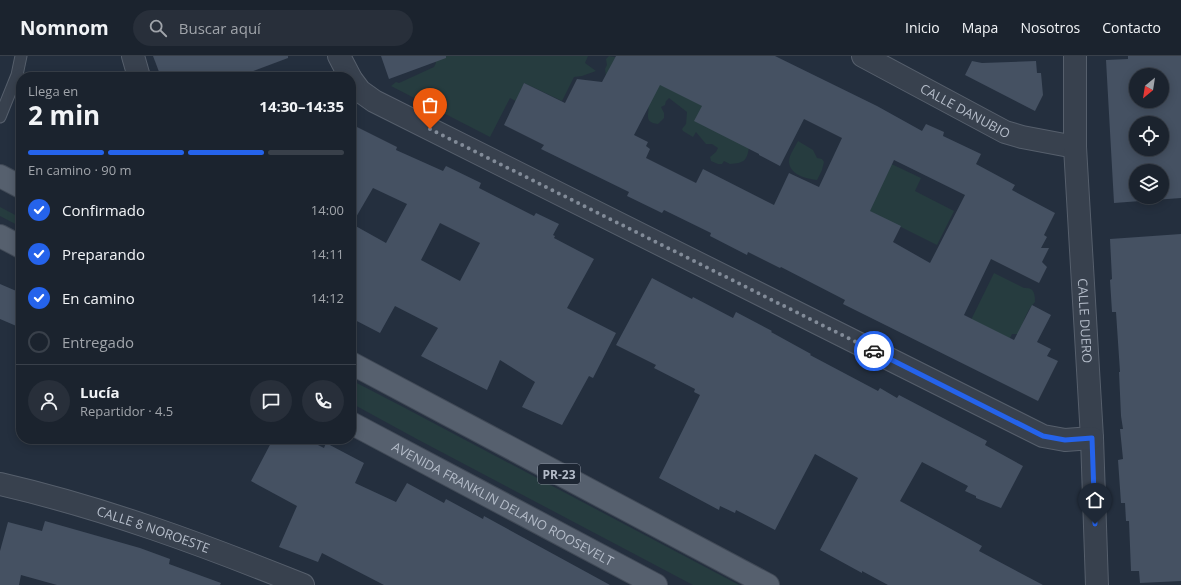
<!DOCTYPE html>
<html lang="es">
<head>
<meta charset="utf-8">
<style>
  body { margin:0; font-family:"Open Sans",sans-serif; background:#282f3a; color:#f1f3f6; height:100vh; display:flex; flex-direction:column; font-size:15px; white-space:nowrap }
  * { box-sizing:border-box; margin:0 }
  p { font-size:13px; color:#a0a4aa }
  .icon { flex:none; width:22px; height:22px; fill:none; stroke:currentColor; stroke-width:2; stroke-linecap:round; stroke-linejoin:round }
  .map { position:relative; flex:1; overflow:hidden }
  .panel { position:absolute; left:16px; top:16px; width:340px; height:372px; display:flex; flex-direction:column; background:#1b232e; border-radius:16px; box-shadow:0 2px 10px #0003,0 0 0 1px #39404a }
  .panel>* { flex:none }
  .needle { width:26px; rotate:210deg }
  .controls { position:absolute; left:1129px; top:12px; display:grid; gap:8px }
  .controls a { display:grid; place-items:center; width:40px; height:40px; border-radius:50%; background:#1b232e; box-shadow:0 2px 10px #0003,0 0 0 1px #39404a; font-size:20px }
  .pin { position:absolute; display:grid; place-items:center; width:34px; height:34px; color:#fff; margin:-41px -17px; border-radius:50% 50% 50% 0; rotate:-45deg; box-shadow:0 0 4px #0007 }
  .pin .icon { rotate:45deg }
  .courier { position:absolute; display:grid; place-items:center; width:40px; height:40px; margin:-20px; border:3px solid #2563eb; border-radius:50%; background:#fff; color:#222; box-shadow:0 1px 5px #0007 }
  .headline em { font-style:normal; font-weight:700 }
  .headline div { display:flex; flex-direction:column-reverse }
  .headline { display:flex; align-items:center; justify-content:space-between; height:68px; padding:0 12px }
  h1 { font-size:26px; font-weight:700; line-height:30px }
  .bar { display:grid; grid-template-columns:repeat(4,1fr); gap:6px 4px; align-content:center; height:48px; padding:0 12px }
  .bar i { height:5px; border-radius:3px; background:#39404a }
  .bar .selected { background:#2563eb }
  .bar p { grid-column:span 4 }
  .line { display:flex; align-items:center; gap:10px; padding:0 12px; border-top:1px solid #39404a }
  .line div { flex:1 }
  .round { display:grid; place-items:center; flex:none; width:42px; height:42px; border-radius:21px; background:#282f3a }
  ol { padding:0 12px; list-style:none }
  li { display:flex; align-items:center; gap:12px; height:44px }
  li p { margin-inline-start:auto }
  li .icon { padding:4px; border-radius:50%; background:#2563eb; color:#fff; stroke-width:4 }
  li:last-child { color:#a0a4aa }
  li i { width:22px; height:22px; border:2px solid #39404a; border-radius:50% }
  header { display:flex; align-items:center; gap:24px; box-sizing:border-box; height:56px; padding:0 20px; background:#1b232e; border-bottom:1px solid #39404a }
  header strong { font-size:19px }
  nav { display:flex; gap:22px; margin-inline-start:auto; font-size:14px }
  .search { width:280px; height:36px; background:#282f3a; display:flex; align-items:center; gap:10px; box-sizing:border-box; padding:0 14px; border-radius:22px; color:#a0a4aa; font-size:15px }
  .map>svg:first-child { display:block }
  .green { fill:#263c3f }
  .building { fill:#455162; fill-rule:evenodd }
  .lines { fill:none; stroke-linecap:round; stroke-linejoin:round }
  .lane-casing { stroke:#565f6c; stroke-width:13 }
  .street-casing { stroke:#565f6c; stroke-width:24 }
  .primary-casing { stroke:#414a57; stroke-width:24 }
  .lane { stroke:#38414e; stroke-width:11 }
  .street { stroke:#38414e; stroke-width:22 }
  .primary { stroke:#56606e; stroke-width:22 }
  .done { stroke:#828b98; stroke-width:4; stroke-dasharray:0 7.2 }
  .route { stroke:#2563eb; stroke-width:5 }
  .labels { text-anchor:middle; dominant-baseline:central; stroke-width:3; stroke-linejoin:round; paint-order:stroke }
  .shield { fill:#1d2633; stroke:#878f9c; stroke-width:1 }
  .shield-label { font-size:12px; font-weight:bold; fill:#b4bcc9 }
  .street-label { font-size:13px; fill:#b4bcc9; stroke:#1d2633 }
</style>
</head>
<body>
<header>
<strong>Nomnom</strong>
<div class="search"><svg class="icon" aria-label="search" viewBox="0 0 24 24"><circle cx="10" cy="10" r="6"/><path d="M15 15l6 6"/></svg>Buscar aquí</div>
<nav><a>Inicio</a><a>Mapa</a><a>Nosotros</a><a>Contacto</a></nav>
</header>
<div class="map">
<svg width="1181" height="529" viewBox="0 0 1181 529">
  <rect width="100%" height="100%" fill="#242f3e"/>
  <g class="green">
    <path d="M433 0H588L585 7 596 15 582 20 574 21 562 45 524 27 516 45 510 42 490 81 391 30 396 26 399 27 434 11 436 7Z"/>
    <path d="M609 0 615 1 631 14 692 41 749 91C747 105 744 107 730 108L724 105 722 108H718L711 105 710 101 716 96 718 92 712 88H706L696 76 693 81 683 75 682 73 686 68 687 56 669 42 666 45 665 49 661 51 664 57V62L658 68C641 66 652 56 647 47L606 21 605 13 607 9 606 3Z"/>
    <path d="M798 85 813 94 817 102 822 103 824 106 822 114 817 124C807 123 790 119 789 106 789 99 795 91 798 85Z"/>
    <path d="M883 104 921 122 915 135 954 155 937 189 861 151Z"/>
    <path d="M0 151 21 162V171L0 160Z"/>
    <path d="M994 217 1024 232C1034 231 1035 237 1035 246 1027 254 1022 267 1020 278H1012L1009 284 971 264Z"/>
    <path d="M351 324 405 352 739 529H693L415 382 351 347Z"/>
  </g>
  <g class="building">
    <path d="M153 0H288V2L237 21H161Z"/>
    <path d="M381 0H446V2L389 23Z"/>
    <path d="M616 0H775L877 50 922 75 926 68 944 76 943 80 981 98 976 108 1015 129 1012 134 1055 157 1044 179 1047 181 1041 192H1049L1042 206 1047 211 1039 227 991 203 964 259 1014 284 1032 249 1051 259 1037 286 1051 293 1047 300 1058 305 1038 345 843 248 845 244 781 211 780 212 748 196 747 199 710 180 711 177 664 154 662 157 627 140 629 136 541 93 544 89 504 69 524 27 565 47 577 23 602 26ZM660 29 702 50 694 65 759 98V99L780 110 804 63 842 82 819 131 789 117 774 149 703 113 696 127 646 102 650 93 646 90 648 86 634 79ZM894 104 965 139 930 207 893 186 901 170 870 155Z"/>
    <path d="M1128 0H1181V142L1114 147 1106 4 1128 3ZM1136 19H1162V45H1136ZM1136 67H1162V93H1136ZM1136 115H1162V141H1136Z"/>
    <path d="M972 5 982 7 1036 5 1037 17H1041L1043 39 1035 55 965 19Z"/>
    <path d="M351 68 397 91 396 94 443 115 446 110 481 127 479 132 534 160 536 157 559 168 553 179 555 180 554 182 594 203 567 252 616 277 593 322 589 320 562 369 522 351 535 326 500 304 487 334 421 300 438 272 395 250 380 277 351 262ZM373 132 407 148 386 187 352 168ZM440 167 480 187 460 225 421 204Z"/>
    <path d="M1181 178V525L1140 527 1139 515H1131L1129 465H1126L1125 447H1121L1118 404 1123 403 1120 373H1123L1121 360 1119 316H1120L1116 256H1112L1110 224 1112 223 1110 183Z"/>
    <path d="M652 222 692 243 693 241 733 262 736 256 772 275 771 276 811 298 810 299 878 335 880 332 897 342 899 339 987 385 985 389 1023 410 1001 452 976 442V440L965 435 968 430 922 406 900 445 982 490 979 495 1043 529H888L862 515V517L820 494 858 422 815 398 775 474 736 454 735 457 720 450 719 454 659 422 700 339 694 336 695 333 654 312 656 309 616 289Z"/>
    <path d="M0 228 21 237V272L0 263Z"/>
    <path d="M273 383H306L324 392 326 387 364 407 355 427 396 446 407 427 444 447 446 443 483 463 484 460 610 529H384L322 497 318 506 279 491 297 450 251 425Z"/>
    <path d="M45 465 140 492 170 503 169 508 221 527 220 529H57L21 519 19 529H0V495L8 466 42 475Z"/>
  </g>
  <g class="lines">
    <defs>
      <path id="lane" d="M0 61 17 19 21 0"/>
      <g id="street">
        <path d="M133 0 139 21"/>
        <path d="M339 0 350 21"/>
        <path id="s1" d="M863 0 1005 76 1022 81 1075 91"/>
        <path id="s2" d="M1075 0V91L1092 382 1097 529"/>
        <path d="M351 23 360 35 374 45 1043 380 1065 384 1092 382"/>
        <path id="s3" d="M0 428C104 452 204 489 303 529"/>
      </g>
      <g id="primary">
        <path d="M0 120 21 131"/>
        <path d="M0 180 21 191"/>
        <path d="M351 307 768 529"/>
        <path id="s4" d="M351 367 656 529"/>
      </g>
    </defs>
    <use href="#lane" class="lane-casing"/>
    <use href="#street" class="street-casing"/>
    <use href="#primary" class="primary-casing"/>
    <use href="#lane" class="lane"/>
    <use href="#street" class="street"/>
    <use href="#primary" class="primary"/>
  </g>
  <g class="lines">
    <path class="done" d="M430 73 874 295"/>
    <path class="route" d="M874 295 1043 380 1065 384 1092 382 1095 468"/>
  </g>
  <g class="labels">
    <rect class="shield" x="538" y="408" width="42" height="20" rx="3"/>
    <g class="shield-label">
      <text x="559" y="418">PR-23</text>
    </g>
    <g class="street-label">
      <text stroke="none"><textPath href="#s1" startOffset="116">CALLE DANUBIO</textPath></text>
      <text stroke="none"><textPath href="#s2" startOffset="265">CALLE DUERO</textPath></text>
      <text stroke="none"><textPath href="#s4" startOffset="172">AVENIDA FRANKLIN DELANO ROOSEVELT</textPath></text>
      <text stroke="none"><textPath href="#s3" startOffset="160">CALLE 8 NOROESTE</textPath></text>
    </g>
  </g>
</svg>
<div class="controls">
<a><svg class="needle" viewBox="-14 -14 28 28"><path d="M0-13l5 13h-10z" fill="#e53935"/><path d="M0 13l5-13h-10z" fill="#a0a4aa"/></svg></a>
<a><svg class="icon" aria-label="locate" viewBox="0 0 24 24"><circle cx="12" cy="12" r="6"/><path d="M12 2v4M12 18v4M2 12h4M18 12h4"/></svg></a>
<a><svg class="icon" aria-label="layers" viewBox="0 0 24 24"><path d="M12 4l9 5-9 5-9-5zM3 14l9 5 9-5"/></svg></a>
</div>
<div class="pin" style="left:430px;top:73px;background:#ea580c"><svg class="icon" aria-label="bag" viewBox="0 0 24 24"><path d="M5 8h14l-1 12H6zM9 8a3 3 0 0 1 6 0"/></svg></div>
<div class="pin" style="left:1095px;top:468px;background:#1f2937"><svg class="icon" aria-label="home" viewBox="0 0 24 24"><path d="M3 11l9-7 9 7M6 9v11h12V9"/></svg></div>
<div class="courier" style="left:874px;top:295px"><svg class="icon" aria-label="car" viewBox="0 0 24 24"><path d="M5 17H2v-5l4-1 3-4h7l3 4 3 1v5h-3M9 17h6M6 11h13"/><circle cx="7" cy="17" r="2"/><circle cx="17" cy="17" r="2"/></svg></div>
<section class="panel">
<div class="headline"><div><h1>2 min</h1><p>Llega en</p></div><em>14:30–14:35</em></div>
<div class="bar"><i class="selected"></i><i class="selected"></i><i class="selected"></i><i></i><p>En camino · 90 m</p></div>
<ol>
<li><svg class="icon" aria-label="check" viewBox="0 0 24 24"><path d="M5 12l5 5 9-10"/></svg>Confirmado<p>14:00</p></li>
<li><svg class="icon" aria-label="check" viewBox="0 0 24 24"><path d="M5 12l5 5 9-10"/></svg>Preparando<p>14:11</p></li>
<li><svg class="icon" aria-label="check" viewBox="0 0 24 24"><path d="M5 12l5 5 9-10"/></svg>En camino<p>14:12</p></li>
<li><i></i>Entregado</li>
</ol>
<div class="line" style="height:72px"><a class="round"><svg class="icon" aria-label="person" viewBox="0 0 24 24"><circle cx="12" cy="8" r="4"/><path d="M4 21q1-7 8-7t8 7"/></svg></a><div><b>Lucía</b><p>Repartidor · 4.5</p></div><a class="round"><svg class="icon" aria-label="chat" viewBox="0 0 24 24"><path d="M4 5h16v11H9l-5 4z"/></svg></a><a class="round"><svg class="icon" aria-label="phone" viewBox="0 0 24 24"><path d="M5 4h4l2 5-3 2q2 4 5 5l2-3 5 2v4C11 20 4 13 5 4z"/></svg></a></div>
</section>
</div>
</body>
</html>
